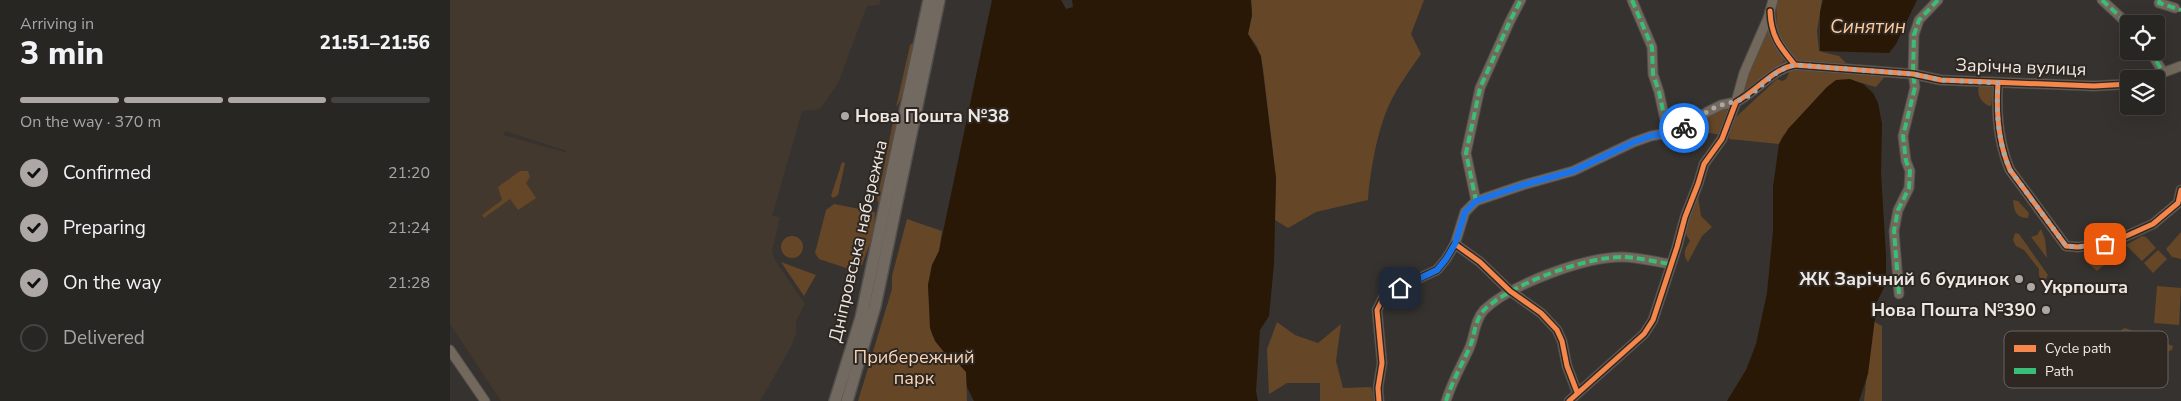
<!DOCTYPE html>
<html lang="en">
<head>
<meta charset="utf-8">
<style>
  body { margin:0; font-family:"Nunito Sans",sans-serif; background:#343230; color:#f1f3f6; height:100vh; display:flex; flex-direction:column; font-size:19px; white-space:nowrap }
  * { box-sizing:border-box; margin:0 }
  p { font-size:16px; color:#a5a5a6 }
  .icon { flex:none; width:28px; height:28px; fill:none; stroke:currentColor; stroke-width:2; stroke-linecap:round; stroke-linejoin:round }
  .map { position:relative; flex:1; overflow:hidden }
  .panel { display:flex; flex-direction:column; background:#282623; width:450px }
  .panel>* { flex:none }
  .buttons { position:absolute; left:1670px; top:15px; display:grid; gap:10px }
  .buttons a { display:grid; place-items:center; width:45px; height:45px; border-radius:5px; background:#282623; box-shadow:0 5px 20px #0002,0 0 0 1px #444341; font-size:25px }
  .pin { position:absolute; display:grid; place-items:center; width:42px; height:42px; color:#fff; margin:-21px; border-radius:10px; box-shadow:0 2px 8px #0006 }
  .courier { position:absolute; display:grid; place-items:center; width:50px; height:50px; margin:-25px; border:4px solid #1a73e8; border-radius:50%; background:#fff; color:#222; box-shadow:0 1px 6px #0007 }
  .overview em { font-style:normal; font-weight:800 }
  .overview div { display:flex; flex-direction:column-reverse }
  .overview { display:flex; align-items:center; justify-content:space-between; height:85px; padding:0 20px }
  h1 { font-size:32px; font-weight:800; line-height:38px }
  .bar { display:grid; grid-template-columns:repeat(4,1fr); gap:8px 5px; align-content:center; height:60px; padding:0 20px }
  .bar i { height:6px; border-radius:4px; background:#444341 }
  .bar .on { background:#ada8a5 }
  .bar p { grid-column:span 4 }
  ol { padding:0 20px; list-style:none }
  li { display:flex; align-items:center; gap:15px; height:55px }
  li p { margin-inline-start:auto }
  li .icon { padding:5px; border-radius:50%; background:#ada8a5; color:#111; stroke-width:4 }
  li:last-child { color:#a5a5a6 }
  li i { width:28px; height:28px; border:2px solid #444341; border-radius:50% }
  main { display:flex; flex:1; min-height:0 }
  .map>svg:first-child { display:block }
  .built { fill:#43382e; fill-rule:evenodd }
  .green { fill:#654627 }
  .water { fill:#291806 }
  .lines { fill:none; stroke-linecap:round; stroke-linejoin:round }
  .minor-casing { stroke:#524f4d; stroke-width:11 }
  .major-casing { stroke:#524f4d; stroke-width:14 }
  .minor { stroke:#73685c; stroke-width:9 }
  .major { stroke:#726961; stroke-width:11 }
  .quiet { stroke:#3abd76; stroke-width:4; stroke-dasharray:8 4; stroke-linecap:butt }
  .cycleway-casing { stroke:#2f2822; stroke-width:8 }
  .cycleway { stroke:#f5874c; stroke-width:5 }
  .done { stroke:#ada8a5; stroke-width:5; stroke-dasharray:0 9 }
  .route { stroke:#1a73e8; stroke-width:6 }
  .poi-dot { fill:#ada8a5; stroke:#2f2822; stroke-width:2 }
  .labels { text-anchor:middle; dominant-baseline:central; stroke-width:4; stroke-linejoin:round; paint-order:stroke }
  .street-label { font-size:18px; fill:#ede8e4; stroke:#2f2822 }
  .poi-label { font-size:18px; font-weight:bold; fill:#ede8e4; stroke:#2f2822; text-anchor:start }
  .park-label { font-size:18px; fill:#f9d6b6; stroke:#2f2822 }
  .water-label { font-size:19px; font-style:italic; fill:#ffcb9b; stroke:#2f2822 }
  .key { fill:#2f2822; stroke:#68625c; stroke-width:1 }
  .key-label { font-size:14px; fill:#ede8e4 }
</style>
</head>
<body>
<main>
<section class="panel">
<div class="overview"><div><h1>3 min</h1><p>Arriving in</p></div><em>21:51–21:56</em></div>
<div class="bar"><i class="on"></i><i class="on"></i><i class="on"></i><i></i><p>On the way · 370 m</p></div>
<ol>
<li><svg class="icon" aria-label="check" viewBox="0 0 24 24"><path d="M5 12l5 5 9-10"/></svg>Confirmed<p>21:20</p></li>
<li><svg class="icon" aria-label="check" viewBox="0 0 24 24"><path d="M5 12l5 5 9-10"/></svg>Preparing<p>21:24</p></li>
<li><svg class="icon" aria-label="check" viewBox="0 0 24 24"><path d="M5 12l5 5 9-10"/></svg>On the way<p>21:28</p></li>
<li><i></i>Delivered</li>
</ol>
</section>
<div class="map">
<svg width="1731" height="401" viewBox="0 0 1731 401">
  <rect width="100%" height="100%" fill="#36322f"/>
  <path class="built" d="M0 0H431L429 5 417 6 388 83 370 109 352 111 322 216 330 217 322 251 325 260 355 304 346 321V334L341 347 310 401H51L0 324ZM55 131 117 151 114 152 54 135Z"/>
  <g class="green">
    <path d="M801 0H974L961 34 971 54C961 69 950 83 942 99 928 125 920 171 918 200L866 212 838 228 825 220 826 178 813 68 808 48 798 34 802 15Z"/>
    <path d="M1326 0H1372L1367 31 1369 51 1389 56 1396 63 1348 62 1327 33Z"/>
    <path d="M1318 26 1326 46 1334 60 1332 66 1297 90 1294 87 1296 78Z"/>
    <path d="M464 42C461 55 454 100 446 107L460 45Z"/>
    <path d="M1347 67 1357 71 1359 67 1437 74 1426 87C1407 82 1394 74 1377 87L1332 137 1329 144 1279 139 1281 124 1286 117 1327 79 1332 81 1336 79 1341 69Z"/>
    <path d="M1529 85 1544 88 1541 106C1532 105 1526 94 1529 85Z"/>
    <path d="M1282 106 1271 135 1242 130C1250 117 1268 108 1282 106Z"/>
    <path d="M448 117 429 204 427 200 443 122Z"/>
    <path d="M392 162 395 163 388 195 383 198 381 196Z"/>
    <path d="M70 171H78L80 177 76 183 86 198 68 210 60 199 34 218 32 215 52 200 48 187Z"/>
    <path d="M1248 195 1251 216 1262 227 1252 236 1238 262C1232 255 1235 248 1240 241L1234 231Z"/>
    <path d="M1563 200 1568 201 1579 213 1578 218C1566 218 1564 211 1563 200Z"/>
    <path d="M384 204 425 212 424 232 412 265 399 269 369 259 365 253 376 210Z"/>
    <path d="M457 219 492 231 489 251 482 265 478 285 482 335 501 361 509 364 516 372 517 401H408L442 289V276Z"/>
    <path d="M1591 229 1595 239 1597 258 1581 237 1587 235Z"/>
    <path d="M1731 232V259L1722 257 1716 249Z"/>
    <path d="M1565 233 1569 234 1598 275 1596 279H1591L1589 276V269L1574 250 1566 246 1563 240Z"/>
    <circle cx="342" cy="247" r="11"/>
    <path d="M1692 236 1696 237 1706 248 1692 261 1676 245Z"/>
    <path d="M1708 250 1717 259 1703 273 1694 263Z"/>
    <path d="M1640 255H1645L1654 265 1647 271 1636 261Z"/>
    <path d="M331 262 366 275 354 296Z"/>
    <path d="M1707 286 1731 288 1729 325 1704 323Z"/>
    <path d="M1423 321 1432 326V401H1414Z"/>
    <path d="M827 322 845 335 868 343 891 324 886 361 893 388 921 387 926 401H870V383H837L819 394 817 349Z"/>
    <path d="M1675 328 1723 346 1722 350 1714 352 1711 346 1689 337 1680 339 1672 334 1671 330Z"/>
  </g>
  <g class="water">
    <path d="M542 0H611L616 9 623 7 622 0H801L802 15 798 34 811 56 826 178 824 264 819 316 810 330 806 391 808 401H524L517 387 516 372 509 364 501 361 485 341 480 328 478 285 482 265 489 251Z"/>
    <path d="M1373 0H1467L1446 44 1439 53 1370 51V12Z"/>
    <path d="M1400 79 1413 84 1423 93 1428 103 1432 124 1431 173 1436 256V283L1427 302 1418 374 1409 401H1277L1296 370 1306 344 1317 293 1323 231V187L1329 144 1338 129 1377 87 1386 80Z"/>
  </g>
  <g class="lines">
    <defs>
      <g id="minor">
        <path d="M1182 0 1202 47 1203 74 1209 92 1218 134"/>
        <path d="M1652 0 1679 25"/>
        <path d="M1710 0 1709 3 1725 8"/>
        <path d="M1320 11C1321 36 1329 46 1345 65L1463 74 1491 80 1644 86 1679 84"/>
        <path d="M1700 51 1713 72"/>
        <path d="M1696 79 1731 66"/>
        <path d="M1548 83C1546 112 1548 142 1560 170L1616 246 1628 247 1663 242 1703 224 1728 203 1731 190"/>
        <path d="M1026 201 1073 185 1123 171 1184 142 1201 136 1229 131 1257 112 1271 105 1286 102 1294 73 1318 18 1323 0"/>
        <path d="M1005 244 1015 212 1026 201 1016 153 1030 88 1060 21 1071 0"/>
        <path d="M1449 294 1444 231 1448 210 1459 188 1460 171 1456 161 1453 136 1465 87 1463 74 1464 35 1469 20 1488 0"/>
        <path d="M0 350 35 401"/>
        <path d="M929 401 928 388 932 363 927 310 935 294 987 270 996 259 1005 244 1030 262 1060 291 1091 313 1107 330 1112 341 1117 366 1127 392"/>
        <path d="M996 401C1002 382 1011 366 1019 349 1025 336 1024 321 1034 310 1061 284 1135 257 1172 257 1188 257 1205 262 1221 264"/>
        <path d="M1119 401 1194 334 1203 320 1227 247 1235 217 1248 184 1254 164 1272 139 1286 102C1307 91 1322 69 1345 65"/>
      </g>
      <g id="major">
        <path d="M385 401 411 318 479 0"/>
        <path d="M397 401 425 306 489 0"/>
      </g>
    </defs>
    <use href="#minor" class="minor-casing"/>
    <use href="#major" class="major-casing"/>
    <use href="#minor" class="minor"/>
    <use href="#major" class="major"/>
    <g class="quiet">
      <path d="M1182 0 1202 47 1203 74 1209 92 1218 134"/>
      <path d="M1652 0 1679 25"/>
      <path d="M1710 0 1709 3 1731 10"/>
      <path d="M1700 51 1713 72"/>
      <path d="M1005 244 1015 212 1026 201 1016 153 1030 88 1060 21 1071 0"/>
      <path d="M1449 294 1444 231 1448 210 1459 188 1460 171 1456 161 1453 136 1465 87 1463 74 1464 35 1469 20 1488 0"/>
      <path d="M996 401C1002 382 1011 366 1019 349 1025 336 1024 321 1034 310 1061 284 1135 257 1172 257 1188 257 1205 262 1221 264"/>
    </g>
    <defs>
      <g id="cycleway">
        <path d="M1320 11C1321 36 1329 46 1345 65L1463 74 1491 80 1644 86 1679 84"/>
        <path d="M1548 83C1546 112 1548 142 1560 170L1616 246 1628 247 1663 242 1703 224 1728 203 1731 190"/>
        <path d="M929 401 928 388 932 363 927 310 935 294 987 270 996 259 1005 244 1030 262 1060 291 1091 313 1107 330 1112 341 1117 366 1127 392"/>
        <path d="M1119 401 1194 334 1203 320 1227 247 1235 217 1248 184 1254 164 1272 139 1286 102C1307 91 1322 69 1345 65"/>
      </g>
    </defs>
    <use href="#cycleway" class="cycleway-casing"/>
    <use href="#cycleway" class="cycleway"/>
  </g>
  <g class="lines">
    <path class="done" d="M1234 128C1245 120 1257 110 1271 105 1281 102 1291 101 1300 95 1316 83 1326 68 1346 65L1463 74 1491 80 1548 83C1546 113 1548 142 1560 170L1616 246 1628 247 1655 244"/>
    <path class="route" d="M950 288 987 270 996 259 1005 244 1015 212 1026 201 1073 185 1123 171 1184 142 1200 136 1229 131 1234 128"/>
  </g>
  <g class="poi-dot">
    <circle cx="395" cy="116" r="5"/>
    <circle cx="1569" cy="279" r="5"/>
    <circle cx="1581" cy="287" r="5"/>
    <circle cx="1596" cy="310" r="5"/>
  </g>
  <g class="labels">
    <g class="street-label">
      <text transform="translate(1571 67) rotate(2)">Зарічна вулиця</text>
      <text transform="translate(408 241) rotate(-77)">Дніпровська набережна</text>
    </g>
    <g class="poi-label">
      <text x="405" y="116">Нова Пошта №38</text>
      <text x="1559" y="279" text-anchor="end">ЖК Зарічний 6 будинок</text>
      <text x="1591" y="287">Укрпошта</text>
      <text x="1586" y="310" text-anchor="end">Нова Пошта №390</text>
    </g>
    <g class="park-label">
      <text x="464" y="357">Прибережний<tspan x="464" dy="21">парк</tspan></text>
    </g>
    <g class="water-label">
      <text x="1418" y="27">Синятин</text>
    </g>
  </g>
  <rect x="1554" y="331" width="164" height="57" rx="8" class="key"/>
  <rect x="1564" y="345" width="22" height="7" fill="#f5874c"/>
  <rect x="1564" y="368" width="22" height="6" fill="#3abd76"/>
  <g class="key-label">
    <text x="1595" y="353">Cycle path</text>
    <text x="1595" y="376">Path</text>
  </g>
</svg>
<div class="buttons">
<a><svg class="icon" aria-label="locate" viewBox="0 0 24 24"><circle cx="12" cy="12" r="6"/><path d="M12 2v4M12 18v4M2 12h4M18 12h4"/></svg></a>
<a><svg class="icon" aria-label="layers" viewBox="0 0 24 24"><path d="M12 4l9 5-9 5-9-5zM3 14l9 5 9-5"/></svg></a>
</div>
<div class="pin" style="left:1655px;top:244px;background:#ea580c"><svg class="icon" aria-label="bag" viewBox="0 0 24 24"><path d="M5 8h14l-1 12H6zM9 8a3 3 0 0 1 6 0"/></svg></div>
<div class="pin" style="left:950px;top:288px;background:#1f2937"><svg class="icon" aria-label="home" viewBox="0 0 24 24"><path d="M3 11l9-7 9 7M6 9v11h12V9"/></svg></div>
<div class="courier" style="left:1234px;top:128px"><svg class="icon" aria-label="bike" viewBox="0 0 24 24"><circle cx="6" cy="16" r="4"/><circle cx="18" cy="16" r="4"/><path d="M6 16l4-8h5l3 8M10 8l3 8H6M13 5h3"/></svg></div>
</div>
</main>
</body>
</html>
